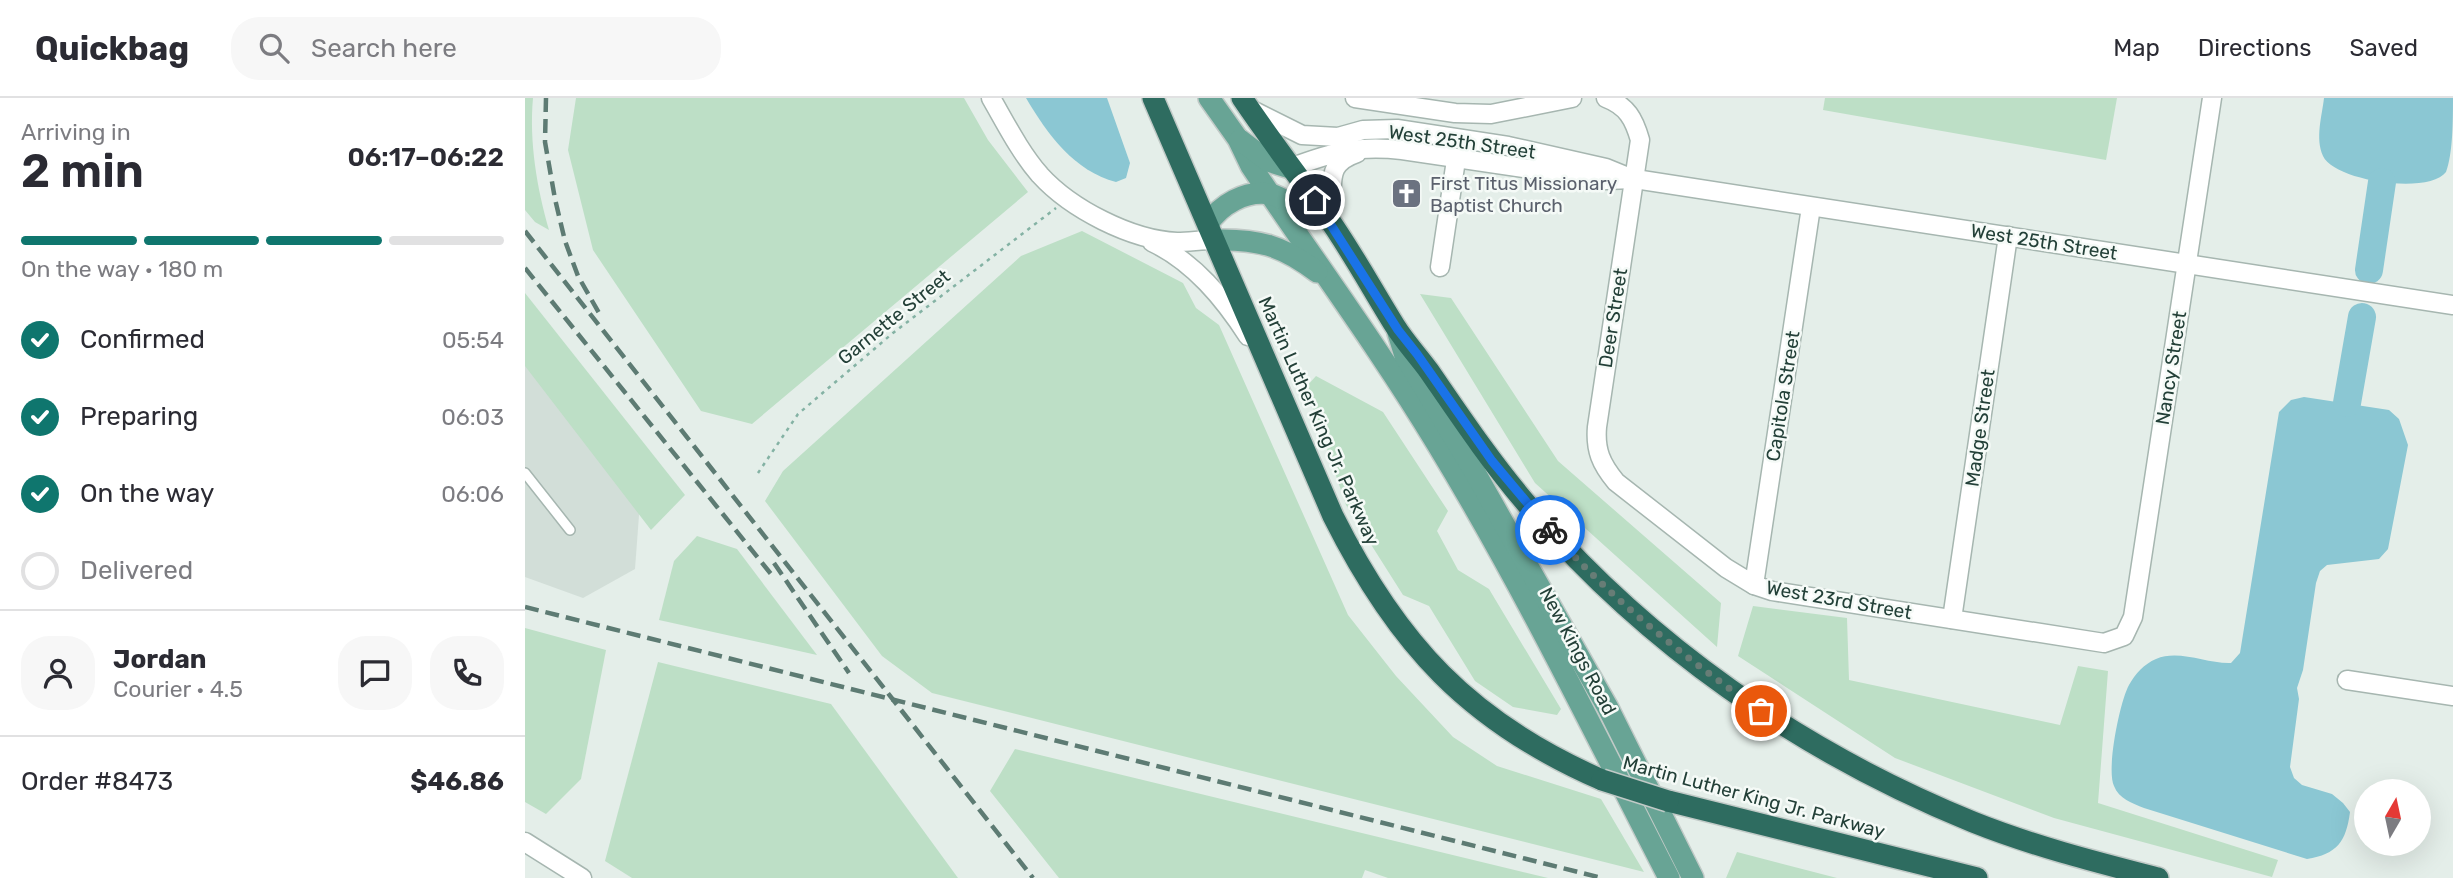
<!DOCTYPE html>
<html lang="en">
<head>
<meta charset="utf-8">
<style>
  body { margin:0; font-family:Rubik,sans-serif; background:#f7f7f7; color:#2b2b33; height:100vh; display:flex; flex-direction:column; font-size:26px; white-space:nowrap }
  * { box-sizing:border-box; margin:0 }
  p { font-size:23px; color:#7c7c81 }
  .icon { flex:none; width:38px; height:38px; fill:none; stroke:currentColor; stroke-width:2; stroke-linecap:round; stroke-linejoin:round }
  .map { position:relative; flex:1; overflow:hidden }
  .details { display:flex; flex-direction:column; background:#fff; width:525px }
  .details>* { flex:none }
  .needle { width:46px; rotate:9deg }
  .fabs { position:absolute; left:1829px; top:681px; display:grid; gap:14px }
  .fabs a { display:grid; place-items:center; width:77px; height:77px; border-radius:50%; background:#fff; box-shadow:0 7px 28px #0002; font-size:35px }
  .pin { position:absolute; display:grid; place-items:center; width:60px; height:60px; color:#fff; margin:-30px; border:4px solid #fff; border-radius:50%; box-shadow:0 2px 7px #0007 }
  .courier { position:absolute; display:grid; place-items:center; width:70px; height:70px; margin:-35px; border:5px solid #1a73e8; border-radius:50%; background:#fff; color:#222; box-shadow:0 2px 9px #0007 }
  .summary em { font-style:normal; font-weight:600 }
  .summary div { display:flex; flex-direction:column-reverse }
  .summary { display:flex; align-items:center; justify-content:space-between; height:119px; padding:0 21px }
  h1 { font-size:46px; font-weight:600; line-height:52px }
  .bar { display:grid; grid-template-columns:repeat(4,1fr); gap:10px 7px; align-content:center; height:84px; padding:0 21px }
  .bar i { height:9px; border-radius:5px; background:#e1e1e2 }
  .bar .on { background:#0f766e }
  .bar p { grid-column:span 4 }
  .line { display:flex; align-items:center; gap:18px; padding:0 21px; border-top:2px solid #e1e1e2 }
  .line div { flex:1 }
  .round { display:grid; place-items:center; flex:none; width:74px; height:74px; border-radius:28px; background:#f7f7f7 }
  ol { padding:0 21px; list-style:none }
  li { display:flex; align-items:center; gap:21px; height:77px }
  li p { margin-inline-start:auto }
  li .icon { padding:7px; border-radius:50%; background:#0f766e; color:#fff; stroke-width:4 }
  li:last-child { color:#7c7c81 }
  li i { width:38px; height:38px; border:4px solid #e1e1e2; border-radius:50% }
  header { display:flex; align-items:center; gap:42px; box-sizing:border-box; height:98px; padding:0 35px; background:#fff; border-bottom:2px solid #e1e1e2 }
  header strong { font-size:33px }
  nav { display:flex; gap:38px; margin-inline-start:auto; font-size:24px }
  .search { width:490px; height:63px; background:#f7f7f7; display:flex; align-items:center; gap:18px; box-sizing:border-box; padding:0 24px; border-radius:28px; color:#7c7c81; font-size:26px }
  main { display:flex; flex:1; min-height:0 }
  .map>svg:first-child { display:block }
  .built { fill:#d2ded8 }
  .green { fill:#bddfc6 }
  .water { fill:#8bc7d3 }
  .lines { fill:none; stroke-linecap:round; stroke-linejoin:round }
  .river { stroke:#8bc7d3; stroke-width:28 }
  .lane-casing { stroke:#a6b6b0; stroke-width:12 }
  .street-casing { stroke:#a6b6b0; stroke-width:21 }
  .primary-casing { stroke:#c1cac7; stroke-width:24 }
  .highway-casing { stroke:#c1cac7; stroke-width:24 }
  .path { stroke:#84b2a4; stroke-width:2.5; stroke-dasharray:3.5 5; stroke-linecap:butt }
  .lane { stroke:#fff; stroke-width:9 }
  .street { stroke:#fff; stroke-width:18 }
  .primary { stroke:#68a495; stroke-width:21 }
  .highway { stroke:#2e6c60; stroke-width:21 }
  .rail { stroke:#5d7b73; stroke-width:4.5; stroke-dasharray:14 7; stroke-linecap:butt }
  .highway-bridge-casing { stroke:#c1cac7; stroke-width:24; stroke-linecap:butt }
  .highway-bridge { stroke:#2e6c60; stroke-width:21 }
  .done { stroke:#677d76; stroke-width:7; stroke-dasharray:0 12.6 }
  .route { stroke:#1a73e8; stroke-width:9 }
  .labels { text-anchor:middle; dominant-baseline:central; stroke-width:5; stroke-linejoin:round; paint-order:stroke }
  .street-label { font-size:19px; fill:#234038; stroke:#f5faf7 }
  .worship-label { font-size:19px; fill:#5b616d; stroke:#f5faf7; text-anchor:start }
</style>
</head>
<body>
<header>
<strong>Quickbag</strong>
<div class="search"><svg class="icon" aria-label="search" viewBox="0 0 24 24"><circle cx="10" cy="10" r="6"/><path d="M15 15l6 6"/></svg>Search here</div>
<nav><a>Map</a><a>Directions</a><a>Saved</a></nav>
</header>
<main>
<section class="details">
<div class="summary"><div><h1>2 min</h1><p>Arriving in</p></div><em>06:17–06:22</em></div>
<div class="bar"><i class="on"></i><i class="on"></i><i class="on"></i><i></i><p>On the way · 180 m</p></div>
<ol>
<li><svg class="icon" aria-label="check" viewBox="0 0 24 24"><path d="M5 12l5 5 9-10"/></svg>Confirmed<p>05:54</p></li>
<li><svg class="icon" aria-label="check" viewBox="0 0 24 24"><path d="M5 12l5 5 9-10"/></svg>Preparing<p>06:03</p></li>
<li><svg class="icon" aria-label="check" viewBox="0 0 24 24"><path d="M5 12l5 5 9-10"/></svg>On the way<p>06:06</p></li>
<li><i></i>Delivered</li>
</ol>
<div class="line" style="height:126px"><a class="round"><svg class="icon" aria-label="person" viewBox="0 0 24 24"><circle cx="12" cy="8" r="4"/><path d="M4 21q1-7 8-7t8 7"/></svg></a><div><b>Jordan</b><p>Courier · 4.5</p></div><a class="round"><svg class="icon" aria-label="chat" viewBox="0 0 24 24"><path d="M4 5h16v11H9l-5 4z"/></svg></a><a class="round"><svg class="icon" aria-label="phone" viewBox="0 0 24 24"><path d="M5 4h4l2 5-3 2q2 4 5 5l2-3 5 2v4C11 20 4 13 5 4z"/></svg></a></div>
<div class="line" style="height:91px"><div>Order #8473</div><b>$46.86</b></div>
</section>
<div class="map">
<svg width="1928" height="780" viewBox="0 0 1928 780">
  <rect width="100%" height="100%" fill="#e4eee9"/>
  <path class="built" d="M0 260 115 404 110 471 58 500 0 479Z"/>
  <g class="green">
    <path d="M0 0H8C4 44 12 90 24 132L10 124 0 112Z"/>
    <path d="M51 0H439L463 42 503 94 227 326 176 313 68 152 43 52Z"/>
    <path d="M1300 0H1592L1581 62 1298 12Z"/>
    <path d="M557 133 658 185 671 210 694 227 823 517 871 578 928 639 972 668 1076 701 1119 774 407 595 357 558 240 403 258 373 496 158Z"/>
    <path d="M0 195 160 397 126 432 0 268Z"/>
    <path d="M895 196 926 200 1033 363 1196 505 1192 549 1010 385Z"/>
    <path d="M791 278 858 314 923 413 912 433 933 472 964 491 1036 611 1032 617 988 609 950 583 904 508 878 497 821 407 781 289Z"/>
    <path d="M172 438 212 451 292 557 134 522 149 463Z"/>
    <path d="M1228 508 1322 520 1324 582 1535 627 1553 568 1583 573 1573 705 1753 762 1747 779 1529 720 1370 660 1213 558Z"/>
    <path d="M0 530 81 552 56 681 21 716 0 704Z"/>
    <path d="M133 564 306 606 433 780H107L80 763Z"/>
    <path d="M490 651 1023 780H863L840 772 837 780H534L465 693Z"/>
    <path d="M1212 754 1312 780H1201Z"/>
  </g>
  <g class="water">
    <path d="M501 0H582L605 65 601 80 591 84C549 73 523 37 501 0Z"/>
    <path d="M1799 0H1928C1928 21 1928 56 1921 74 1904 97 1809 83 1798 58 1790 40 1797 18 1799 0Z"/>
    <path d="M1779 299 1864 312 1874 321 1883 347 1863 451 1854 461 1802 467 1795 473 1791 485 1778 572 1772 590 1774 601 1765 669 1769 680 1777 687 1807 696 1818 705 1825 714C1821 744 1812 756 1782 761L1619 710C1607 705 1594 701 1589 688 1581 671 1595 603 1604 587 1610 576 1619 566 1631 561 1654 551 1682 566 1706 565L1715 555 1754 314 1766 302Z"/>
  </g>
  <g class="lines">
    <g class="river">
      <path d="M1844 172 1857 84"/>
      <path d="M1822 305 1837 219"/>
    </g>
    <defs>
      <path id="lane" d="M0 375 45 432"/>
      <g id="street">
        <path d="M466 0C481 26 495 54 515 77 546 111 606 142 652 144 664 144 677 142 690 142"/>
        <path d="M830 0 930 15 966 16 1047 0"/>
        <path d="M1081 0C1102 8 1109 21 1115 42L1072 329C1070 352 1076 366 1091 384L1201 470 1229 487 1247 493 1579 545 1599 538 1608 519 1687 0"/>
        <path d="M725 11 777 37 813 39 838 32 872 31 983 48 1081 70 1103 79"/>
        <path d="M765 70C808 54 831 47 877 52L1080 82 1110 81 1928 207"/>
        <path d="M802 118C814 92 794 68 832 55"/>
        <path d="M627 144C669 164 699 201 723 238"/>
        <path d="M915 169 931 62 941 58"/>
        <path d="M1229 487 1286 109"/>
        <path d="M1427 521 1483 138"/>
        <path d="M1822 582 1928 598"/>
        <path d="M0 744 57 780"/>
      </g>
      <g id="primary">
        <path d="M684 0 713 41 726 68C788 161 854 250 912 346 997 486 1069 634 1144 780"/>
        <path d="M715 42 743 63 765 70"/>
        <path d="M683 126C695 107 720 92 745 96 758 99 768 109 780 114 786 117 795 117 802 118"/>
        <path d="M690 142C733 141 757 147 792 174"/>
        <path d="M873 235 880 258 948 371 1083 610 1168 780"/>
      </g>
      <g id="highway">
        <path d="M628 0 808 418C872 546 944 624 1077 682"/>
        <path d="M717 0C744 40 773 78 801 117 826 152 847 191 870 228 880 244 893 258 904 273 935 318 965 363 1000 404 1120 546 1276 654 1448 724 1508 748 1571 764 1633 780"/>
        <path d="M1143 703 1452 780"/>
      </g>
    </defs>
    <use href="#lane" class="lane-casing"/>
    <use href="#street" class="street-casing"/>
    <use href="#primary" class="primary-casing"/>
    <use href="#highway" class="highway-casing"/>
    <path class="path" d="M233 375 273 316 368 235 531 110"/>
    <use href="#lane" class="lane"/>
    <use href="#street" class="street"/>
    <use href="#primary" class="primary"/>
    <use href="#highway" class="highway"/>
    <g class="rail">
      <path d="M21 0 20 44 30 101 40 143 53 178 74 215"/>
      <path d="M0 133 508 780"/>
      <path d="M0 170 250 481"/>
      <path d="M249 465 324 575"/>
      <path d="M0 509 1077 780"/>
    </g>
    <defs>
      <path id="highway-bridge" d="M1077 682 1143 703"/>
    </defs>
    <use href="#highway-bridge" class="highway-bridge-casing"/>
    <use href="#highway-bridge" class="highway-bridge"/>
  </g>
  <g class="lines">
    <path class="done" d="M1025 432C1087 502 1160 560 1236 613"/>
    <path class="route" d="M790 102 873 232 892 256 967 363 1025 432"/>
  </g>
  <defs>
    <symbol id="church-square" viewBox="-11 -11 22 22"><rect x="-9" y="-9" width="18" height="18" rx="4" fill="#6b7280" stroke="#f5faf7"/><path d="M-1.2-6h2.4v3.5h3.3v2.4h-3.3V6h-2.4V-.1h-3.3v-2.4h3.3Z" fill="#fff"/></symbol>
  </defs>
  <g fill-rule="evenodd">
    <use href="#church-square" x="864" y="78" width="35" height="35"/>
  </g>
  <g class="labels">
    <g class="street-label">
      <text transform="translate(937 44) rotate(8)">West 25th Street</text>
      <text transform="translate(1519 144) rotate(9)">West 25th Street</text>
      <text transform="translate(369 219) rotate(-39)">Garnette Street</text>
      <text transform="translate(1088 220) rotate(-81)">Deer Street</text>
      <text transform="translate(1646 270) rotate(-81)">Nancy Street</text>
      <text transform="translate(1258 298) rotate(-81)">Capitola Street</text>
      <text transform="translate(794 323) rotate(66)">Martin Luther King Jr. Parkway</text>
      <text transform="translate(1455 330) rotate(-82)">Madge Street</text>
      <text transform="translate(1314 502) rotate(10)">West 23rd Street</text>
      <text transform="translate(1053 553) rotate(62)">New Kings Road</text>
      <text transform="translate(1229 699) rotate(15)">Martin Luther King Jr. Parkway</text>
    </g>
    <g class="worship-label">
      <text x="905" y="85">First Titus Missionary<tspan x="905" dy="22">Baptist Church</tspan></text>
    </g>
  </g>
</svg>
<div class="fabs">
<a><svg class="needle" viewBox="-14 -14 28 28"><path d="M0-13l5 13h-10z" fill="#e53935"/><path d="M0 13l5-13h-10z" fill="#7c7c81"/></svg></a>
</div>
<div class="pin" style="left:1236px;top:613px;background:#ea580c"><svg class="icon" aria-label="bag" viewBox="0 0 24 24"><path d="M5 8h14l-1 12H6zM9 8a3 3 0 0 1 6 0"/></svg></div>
<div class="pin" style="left:790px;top:102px;background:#1f2937"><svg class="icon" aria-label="home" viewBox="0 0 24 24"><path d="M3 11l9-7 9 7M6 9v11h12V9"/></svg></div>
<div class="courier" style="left:1025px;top:432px"><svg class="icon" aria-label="bike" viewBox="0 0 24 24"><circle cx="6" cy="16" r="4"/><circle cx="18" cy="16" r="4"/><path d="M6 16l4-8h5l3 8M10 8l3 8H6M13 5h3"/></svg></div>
</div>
</main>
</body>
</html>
